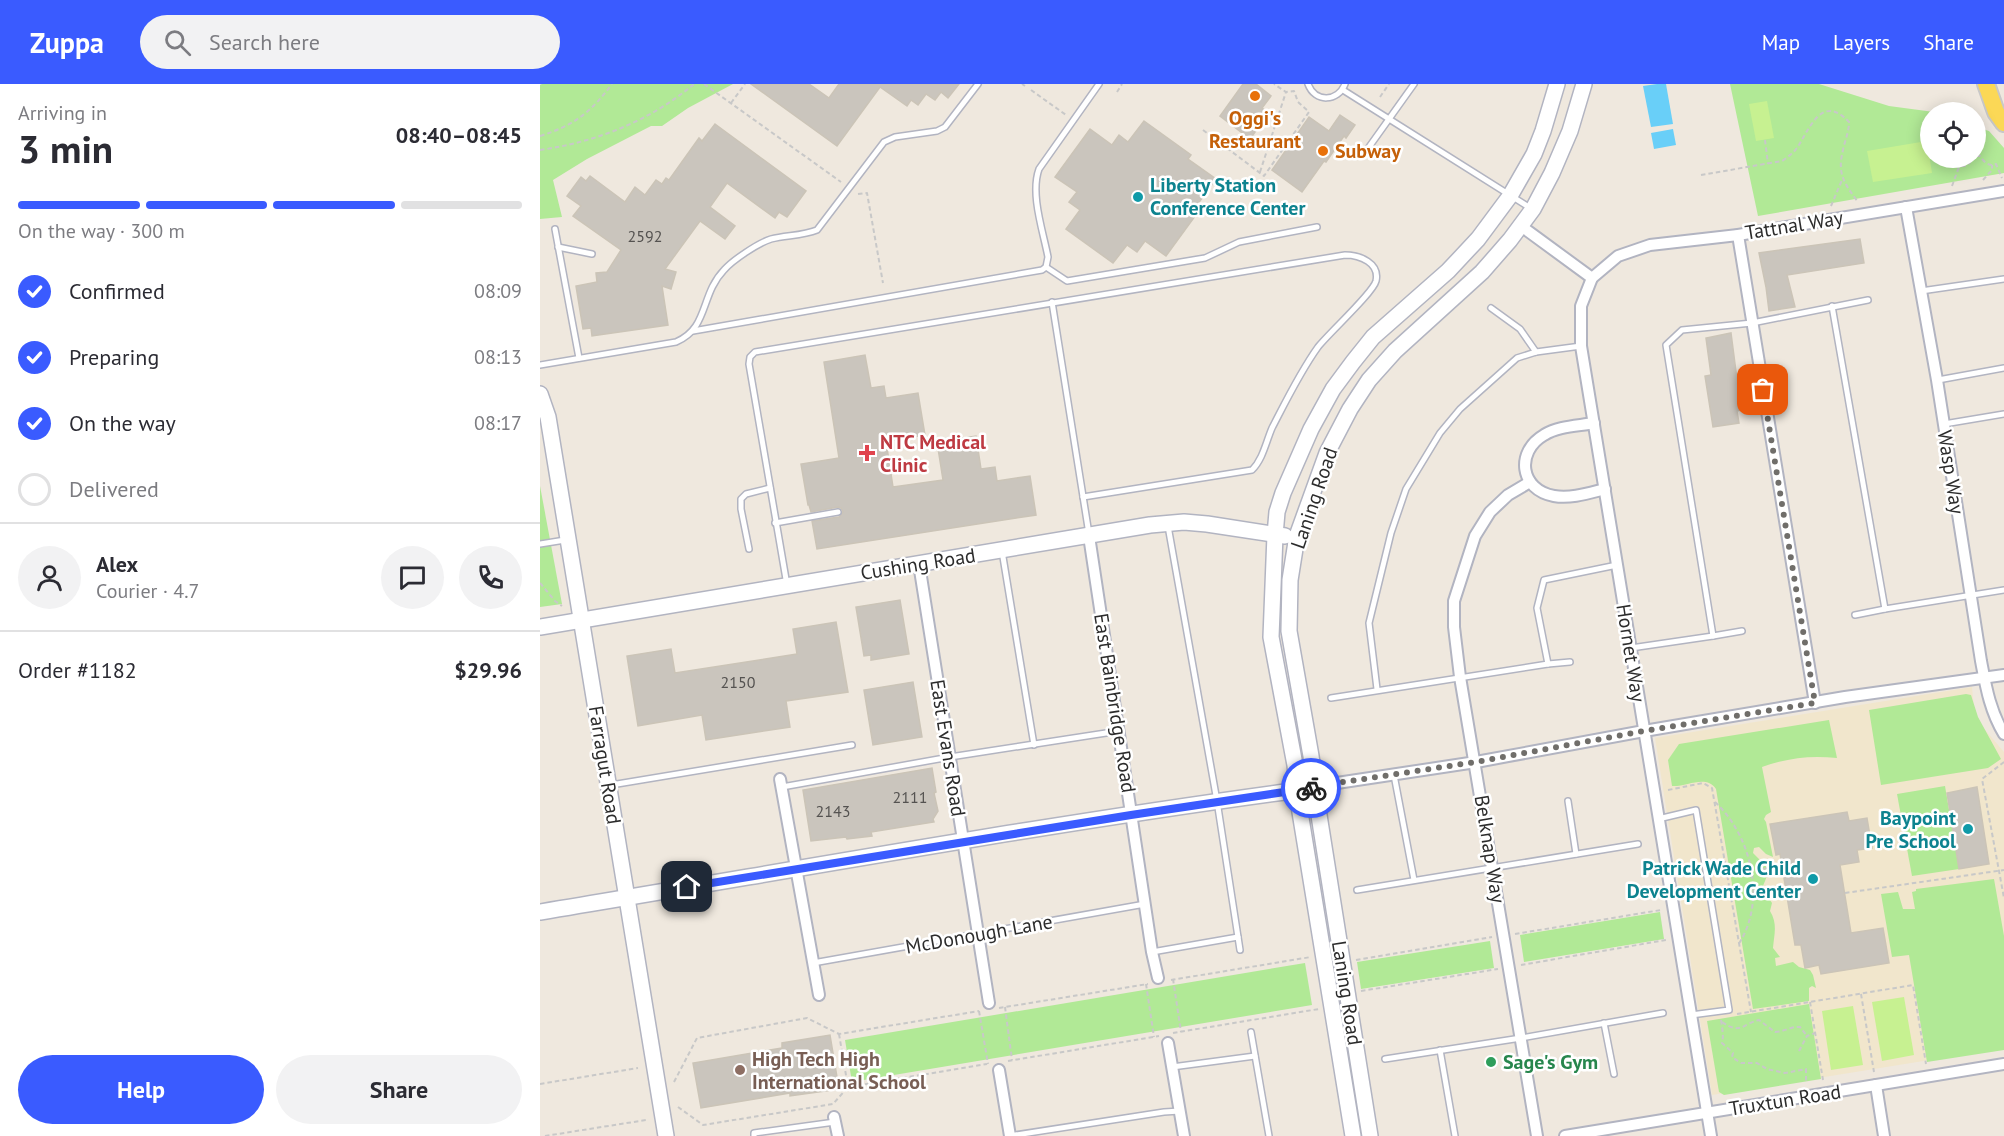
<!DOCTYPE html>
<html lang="en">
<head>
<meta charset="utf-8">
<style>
  body { margin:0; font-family:"PT Sans",sans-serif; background:#f2f2f3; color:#2b2b33; height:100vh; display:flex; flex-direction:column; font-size:22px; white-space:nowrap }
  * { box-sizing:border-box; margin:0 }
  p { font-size:20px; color:#7c7c81 }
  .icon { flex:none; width:33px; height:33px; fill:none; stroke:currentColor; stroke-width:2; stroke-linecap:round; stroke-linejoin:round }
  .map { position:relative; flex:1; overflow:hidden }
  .side { display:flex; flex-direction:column; background:#fff; width:540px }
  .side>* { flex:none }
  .fabs { position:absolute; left:1380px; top:18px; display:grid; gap:12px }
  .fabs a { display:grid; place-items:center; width:66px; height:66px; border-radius:50%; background:#fff; box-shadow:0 3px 15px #0003; font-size:30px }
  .pin { position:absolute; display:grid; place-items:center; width:51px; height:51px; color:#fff; margin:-26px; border-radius:12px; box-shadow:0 3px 9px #0006 }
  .courier { position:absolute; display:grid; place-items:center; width:60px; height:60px; margin:-30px; border:4px solid #3a5bff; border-radius:50%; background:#fff; color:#222; box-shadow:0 2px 8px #0007 }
  .head em { font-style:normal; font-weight:600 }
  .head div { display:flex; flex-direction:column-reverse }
  .head { display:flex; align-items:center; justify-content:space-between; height:102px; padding:0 18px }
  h1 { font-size:39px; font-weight:600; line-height:45px }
  .bar { display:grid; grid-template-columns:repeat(4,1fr); gap:9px 6px; align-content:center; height:72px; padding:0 18px }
  .bar i { height:8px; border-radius:4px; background:#e1e1e2 }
  .bar .selected { background:#3a5bff }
  .bar p { grid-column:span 4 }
  .line { display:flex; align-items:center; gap:15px; padding:0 18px; border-top:2px solid #e1e1e2 }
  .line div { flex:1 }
  .round { display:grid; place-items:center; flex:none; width:63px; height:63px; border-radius:32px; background:#f2f2f3 }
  ol { padding:0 18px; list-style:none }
  li { display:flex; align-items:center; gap:18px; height:66px }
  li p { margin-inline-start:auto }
  li .icon { padding:6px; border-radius:50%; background:#3a5bff; color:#fff; stroke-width:4 }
  li:last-child { color:#7c7c81 }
  li i { width:33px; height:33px; border:3px solid #e1e1e2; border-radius:50% }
  .cta { display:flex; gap:12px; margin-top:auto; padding:12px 18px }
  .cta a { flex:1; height:69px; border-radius:36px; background:#3a5bff; color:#fff; font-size:24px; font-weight:600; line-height:69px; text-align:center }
  .cta a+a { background:#f2f2f3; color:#2b2b33 }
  header { display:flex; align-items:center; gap:36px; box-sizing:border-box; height:84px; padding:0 30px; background:#3a5bff; color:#fff }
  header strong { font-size:28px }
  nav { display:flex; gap:33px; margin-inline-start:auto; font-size:21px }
  .search { width:420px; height:54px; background:#f2f2f3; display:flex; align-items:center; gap:15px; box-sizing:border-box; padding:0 21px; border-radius:33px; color:#7c7c81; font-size:22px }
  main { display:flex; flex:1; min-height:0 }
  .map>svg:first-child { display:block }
  .education { fill:#f1e6cc }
  .green { fill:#b1e996 }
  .pitch { fill:#c7f191 }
  .water { fill:#69cff8 }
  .building { fill:#cac5bd; stroke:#cbc4b7; stroke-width:1.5 }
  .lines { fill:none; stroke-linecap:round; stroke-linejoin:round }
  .lane-casing { stroke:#b2b4c1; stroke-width:8 }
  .street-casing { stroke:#b2b4c1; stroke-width:14 }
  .secondary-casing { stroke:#b2b4c1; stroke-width:18 }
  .primary-casing { stroke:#c8c8c8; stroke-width:20 }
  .path { stroke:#c8c8c8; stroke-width:2; stroke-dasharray:4.5 3; stroke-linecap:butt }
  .lane { stroke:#fff; stroke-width:5 }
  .street { stroke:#fff; stroke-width:10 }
  .secondary { stroke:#fff; stroke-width:15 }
  .primary { stroke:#fbd856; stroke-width:16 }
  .done { stroke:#706e6a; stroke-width:6; stroke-dasharray:0 10.8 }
  .route { stroke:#3a5bff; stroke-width:8 }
  .food-dot { fill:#e8710a; stroke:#fff; stroke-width:2 }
  .culture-dot { fill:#0f9aa8; stroke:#fff; stroke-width:2 }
  .health-dot { fill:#e0444e; stroke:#fff; stroke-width:2 }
  .leisure-dot { fill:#2e9e5b; stroke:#fff; stroke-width:2 }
  .education-dot { fill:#8d6e63; stroke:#fff; stroke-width:2 }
  .labels { text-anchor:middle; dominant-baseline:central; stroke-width:5; stroke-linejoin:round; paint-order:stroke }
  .number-label { font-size:16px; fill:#545250 }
  .food-label { font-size:20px; font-weight:bold; fill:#c56008; stroke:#fff }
  .culture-label { font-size:20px; font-weight:bold; fill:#0d838f; stroke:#fff; text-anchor:end }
  .street-label { font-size:20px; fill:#2c2c2c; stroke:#fff }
  .health-label { font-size:20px; font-weight:bold; fill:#be3a42; stroke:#fff; text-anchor:start }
  .education-label { font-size:20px; font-weight:bold; fill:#785e54; stroke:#fff; text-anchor:start }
  .leisure-label { font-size:20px; font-weight:bold; fill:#27864d; stroke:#fff; text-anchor:start }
</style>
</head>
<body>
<header>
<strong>Zuppa</strong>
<div class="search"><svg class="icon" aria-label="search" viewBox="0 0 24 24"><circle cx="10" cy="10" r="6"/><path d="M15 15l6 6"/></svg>Search here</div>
<nav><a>Map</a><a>Layers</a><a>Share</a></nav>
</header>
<main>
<section class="side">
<div class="head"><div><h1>3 min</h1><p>Arriving in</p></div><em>08:40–08:45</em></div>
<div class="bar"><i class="selected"></i><i class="selected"></i><i class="selected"></i><i></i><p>On the way · 300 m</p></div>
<ol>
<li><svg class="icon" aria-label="check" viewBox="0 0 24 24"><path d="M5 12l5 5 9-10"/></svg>Confirmed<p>08:09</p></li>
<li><svg class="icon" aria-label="check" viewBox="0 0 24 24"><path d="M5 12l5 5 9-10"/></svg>Preparing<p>08:13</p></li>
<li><svg class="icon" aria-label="check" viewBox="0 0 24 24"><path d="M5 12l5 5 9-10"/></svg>On the way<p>08:17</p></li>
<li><i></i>Delivered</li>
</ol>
<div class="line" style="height:108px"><a class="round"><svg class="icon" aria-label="person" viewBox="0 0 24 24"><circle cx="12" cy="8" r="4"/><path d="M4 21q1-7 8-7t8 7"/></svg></a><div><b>Alex</b><p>Courier · 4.7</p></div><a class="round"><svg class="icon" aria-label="chat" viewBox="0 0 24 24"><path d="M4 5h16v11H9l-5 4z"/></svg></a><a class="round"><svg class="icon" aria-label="phone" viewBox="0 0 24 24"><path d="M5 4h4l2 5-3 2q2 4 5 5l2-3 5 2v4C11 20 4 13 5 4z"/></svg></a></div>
<div class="line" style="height:78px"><div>Order #1182</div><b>$29.96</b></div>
<div class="cta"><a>Help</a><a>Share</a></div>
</section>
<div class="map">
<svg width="1464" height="1052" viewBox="0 0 1464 1052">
  <rect width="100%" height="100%" fill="#efe8de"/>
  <path class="education" d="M1432 603 1435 634 1464 668V964L1172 1011 1115 654Z"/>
  <g class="green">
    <path d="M2 0H193L148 24 122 42H111L47 75 13 96 22 133 0 135V1Z"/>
    <path d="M1190 0H1279L1349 22 1394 28H1390V74H1436V43L1449 47 1464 64V89L1218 132Z"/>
    <path d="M0 402 22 520 0 523Z"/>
    <path d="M1426 610 1431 611 1438 633 1461 675 1448 684 1341 701 1329 626Z"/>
    <path d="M1289 636 1297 674C1270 671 1247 674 1222 683L1231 728 1226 731 1224 735 1226 738 1233 773 1226 770 1219 763 1214 764 1213 769 1226 782 1227 792 1223 802V806L1232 819 1230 827C1238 840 1234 851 1233 864L1240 873 1235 874 1236 882 1253 878 1259 883 1270 886 1273 891 1276 904 1272 902 1269 904V917L1213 925 1176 705C1166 690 1147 703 1132 702L1128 676 1139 660Z"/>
    <path d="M1405 702 1419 785 1372 792 1357 710Z"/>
    <path d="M1454 795 1464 852V966L1387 978 1369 871 1352 873 1341 810 1358 808 1363 825H1375L1372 808 1376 807V805Z"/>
    <path d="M1120 828 1124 855 984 878 980 851Z"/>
    <path d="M950 857 954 884 821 905 817 878Z"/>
    <path d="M765 879 772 921 312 998 305 956Z"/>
    <path d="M1269 920 1281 995 1184 1011 1179 1008 1167 937Z"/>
  </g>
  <g class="pitch">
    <path d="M1227 17 1234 54 1216 57 1209 20Z"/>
    <path d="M1387 57 1392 89 1333 98 1327 67Z"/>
    <path d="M1364 913 1374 971 1342 977 1332 918Z"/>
    <path d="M1313 922 1323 981 1291 986 1282 927Z"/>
  </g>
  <g class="water">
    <path d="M1117 0H1126L1133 40 1111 43 1103 2Z"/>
    <path d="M1133 45 1136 61 1114 65 1111 49Z"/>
  </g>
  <g class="building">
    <path d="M211 0H269L289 14 299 0H419L408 14 401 8 395 16 386 10 378 21 371 16 367 22 340 3 297 62Z"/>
    <path d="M703 0H716L731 12 722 24 729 29 710 55 680 32Z"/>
    <path d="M800 31 815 41 806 54 804 52 786 78 784 77 762 108 732 86 769 33 789 47Z"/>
    <path d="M604 37 651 71 648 75 676 95 657 121 661 124 626 172 605 157 597 168 587 161 573 179 526 145 540 126 529 118 537 108 515 93 550 45 572 61 579 51 588 58Z"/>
    <path d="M175 40 266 107 247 133 239 128 235 134 187 99 170 123 195 142 185 155 160 137 125 185 136 188 131 205 122 202 128 241 52 252 51 244 43 245 36 202 57 198 56 189 67 188 81 166 33 132 41 122 27 112 41 93 46 97 50 92 85 118 95 103 105 111 116 96 122 100 126 94 129 96 159 54 162 57Z"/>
    <path d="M1320 155 1324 179 1247 191 1255 223 1229 227 1226 203 1219 169Z"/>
    <path d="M1191 249 1201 326 1197 327 1199 339 1173 343 1165 292 1171 291 1166 254Z"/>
    <path d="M325 271 331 304 344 302 346 314 378 309 385 351 346 357 353 403 403 396 397 358 436 352 441 385 455 383 457 397 490 392 496 431 277 465 272 437 299 433 303 428 301 424 298 423 271 428 269 421H268L261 380 299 374 284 278Z"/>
    <path d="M360 516 369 570 331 576V571L324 572 316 523Z"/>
    <path d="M296 538 308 608 246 617 250 643 166 656 162 631 98 642 87 572 131 565 135 589 257 570 253 545Z"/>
    <path d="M373 598 382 653 333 661 324 606Z"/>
    <path d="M392 684 396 708 394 709 398 727 393 735 394 738 331 748 332 752 307 755 306 753 271 757 263 706Z"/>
    <path d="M1437 703 1449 780 1419 785 1407 709Z"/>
    <path d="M1307 728 1309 737 1327 734 1332 764 1317 766 1319 778 1300 781 1311 849 1343 844 1349 879 1281 890 1279 881 1265 884 1261 861H1255L1240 770 1236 771 1230 740Z"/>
    <path d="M290 951 299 1005 250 1012V1009L161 1024 153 979 242 964V959Z"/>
  </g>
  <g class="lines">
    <defs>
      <g id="lane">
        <path d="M768 0C775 19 798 18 805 0"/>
        <path d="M803 6 992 125"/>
        <path d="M829 63 874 0"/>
        <path d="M15 145 39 274"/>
        <path d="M18 163 52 170"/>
        <path d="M506 183 527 197 665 174 699 158 777 143"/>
        <path d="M1381 207 1464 195"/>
        <path d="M512 218 549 450"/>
        <path d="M1292 222 1345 525 1464 506"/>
        <path d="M951 224 980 245 996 268"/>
        <path d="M153 247 502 186 506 183 508 173C503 147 490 110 499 85L559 0"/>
        <path d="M0 281 136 258C169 244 160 211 184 186 193 176 218 159 231 155 246 151 262 152 277 146L344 58 355 53 397 47 405 43 438 0"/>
        <path d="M1398 296 1464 284"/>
        <path d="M1404 340 1464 330"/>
        <path d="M235 439 298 428"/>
        <path d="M628 442 677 717 700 866"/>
        <path d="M0 460 25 456"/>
        <path d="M209 465 201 425V415L206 410 230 404"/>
        <path d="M462 467 494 661"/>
        <path d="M247 501 209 280 210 273 215 268 805 171C820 171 840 179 836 197 833 209 789 249 778 263 760 288 746 317 732 344 726 358 723 375 712 386L543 413"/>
        <path d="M1315 531 1345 525"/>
        <path d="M1202 547 1173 552 1126 261 1142 246 1212 239 1328 216"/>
        <path d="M1091 564 1173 552"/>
        <path d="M1008 580 997 524 1004 496 1077 481"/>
        <path d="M837 605 829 539 851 449 866 405 900 349 920 325 977 274 996 268 1041 262"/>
        <path d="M791 614 1008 580 1030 578"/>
        <path d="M854 691 874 796"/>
        <path d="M71 701 312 661"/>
        <path d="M242 703 410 673 579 647"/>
        <path d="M1028 717 1036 770"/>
        <path d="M1118 735 1156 726 1189 926 1151 931"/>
        <path d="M817 806 1098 760"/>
        <path d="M612 868 698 853"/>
        <path d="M273 879 605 820"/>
        <path d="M1064 939 1074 990"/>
        <path d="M711 948 729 1052"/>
        <path d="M900 966 915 1052"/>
        <path d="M845 975 981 954 1123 929"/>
        <path d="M632 983 715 972"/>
        <path d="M214 1052V1049L295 1038"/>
        <path d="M469 1052 624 1028 640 1027"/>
      </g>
      <g id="street">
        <path d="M1366 123 1397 296 1441 577C1446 603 1450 627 1464 650"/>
        <path d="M981 142 1052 194"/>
        <path d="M1198 151 1275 619"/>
        <path d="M1054 339C1038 342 1018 342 1004 351 975 368 980 406 1014 412 1031 415 1049 409 1065 405"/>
        <path d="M990 398 968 411 950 428 935 452 914 517V543L920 593 997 1052"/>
        <path d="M549 452 612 868 618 894"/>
        <path d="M379 480 449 919"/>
        <path d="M240 695 279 911"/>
        <path d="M775 704 797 699 936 678 1104 647 1305 613 1464 591"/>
        <path d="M628 959 644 1052"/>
        <path d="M459 986 470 1052"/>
        <path d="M1336 1001 1344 1052"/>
        <path d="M294 1033 298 1052"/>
        <path d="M1025 1052 1464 980"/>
        <path d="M1171 1052 1041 262V222L1052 194 1078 172 1110 161 1198 151 1464 107"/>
      </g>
      <g id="secondary">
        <path d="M0 310 8 333 126 1052"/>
        <path d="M0 543 610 441 644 438 667 440 745 452"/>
        <path d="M0 828C255 786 510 739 767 705"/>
        <path d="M813 1052 759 722 755 681 731 553 735 451 737 428 743 409 771 345 793 305 813 278 833 253 908 187 938 155 970 112 994 70 1003 47 1017 0"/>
        <path d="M830 1052 778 725 771 672 749 547 750 496 757 452 787 369 810 325 829 296 855 267 942 188 970 156 993 125 1012 89 1030 47 1044 0"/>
      </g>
      <path id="primary" d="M1446 0 1456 28 1464 39"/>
    </defs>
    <use href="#lane" class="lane-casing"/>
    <use href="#street" class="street-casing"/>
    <use href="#secondary" class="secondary-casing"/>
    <use href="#primary" class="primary-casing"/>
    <g class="path">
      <path d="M164 0 301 98"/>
      <path d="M482 0 485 2"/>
      <path d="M491 6 526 31"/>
      <path d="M577 8 582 0"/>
      <path d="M840 13 849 0"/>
      <path d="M191 19 205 0"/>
      <path d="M663 46 724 92 769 28 758 18 754 7 746 8 734 0"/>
      <path d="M0 52C35 41 51 28 72 0"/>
      <path d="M1225 56 1228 80"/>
      <path d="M0 66C56 58 110 37 154 0"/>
      <path d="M1436 72H1440C1444 78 1449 83 1456 80L1462 94"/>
      <path d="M1410 74 1415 81C1423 84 1430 82 1432 74"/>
      <path d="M720 88 746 8"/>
      <path d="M1161 91 1242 77C1248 73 1253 69 1257 64 1270 44 1282 9 1309 38 1309 48 1305 56 1303 66 1297 90 1304 99 1318 118"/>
      <path d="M1443 96 1452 86V81"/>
      <path d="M1412 102 1419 83"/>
      <path d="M318 110 327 109 343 199"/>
      <path d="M1291 122 1302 96"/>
      <path d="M0 499 15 517 22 522"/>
      <path d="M1464 678 1442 695 1464 814"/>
      <path d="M1128 706 1163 699 1172 704 1211 928"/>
      <path d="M1175 718C1212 752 1227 818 1198 861"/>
      <path d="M1186 791 1242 782"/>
      <path d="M1305 809 1464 786"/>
      <path d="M975 850 1121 826"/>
      <path d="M816 876 952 853"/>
      <path d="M981 881 1126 856"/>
      <path d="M633 895 641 948"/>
      <path d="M631 896 771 873"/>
      <path d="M606 900 614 953"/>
      <path d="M821 907 958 885"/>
      <path d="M1321 910 1334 988"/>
      <path d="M1270 918 1283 996"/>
      <path d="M465 923 472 976"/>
      <path d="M459 924 608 900"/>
      <path d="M439 927 448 980"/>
      <path d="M1197 930 1373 901 1386 980"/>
      <path d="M1181 936C1182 944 1184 951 1182 959L1193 969 1192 973 1201 979H1217L1227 985 1245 989 1266 985V999"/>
      <path d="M1182 938C1201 951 1202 940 1219 936L1235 948C1244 948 1251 942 1260 943L1267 952"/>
      <path d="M633 949 779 925"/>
      <path d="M299 950 308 1003"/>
      <path d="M1259 967 1267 952 1275 949"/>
      <path d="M468 977 619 952"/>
      <path d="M134 998 157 954 267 934 299 950 439 927"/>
      <path d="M0 1000 98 984"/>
      <path d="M138 1023 163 1041 293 1020 308 1003 447 980"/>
      <path d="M5 1052 106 1036"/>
    </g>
    <use href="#lane" class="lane"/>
    <use href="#street" class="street"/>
    <use href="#secondary" class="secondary"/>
    <use href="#primary" class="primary"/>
  </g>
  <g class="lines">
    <path class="done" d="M771 704 797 699 936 678 1104 647 1275 619 1223 306"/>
    <path class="route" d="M147 803 591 731 771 704"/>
  </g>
  <g class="food-dot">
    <circle cx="715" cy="12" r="6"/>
    <circle cx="783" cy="67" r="6"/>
  </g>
  <g class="culture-dot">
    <circle cx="598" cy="113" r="6"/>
    <circle cx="1428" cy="745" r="6"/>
    <circle cx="1273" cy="795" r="6"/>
  </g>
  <path class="health-dot" d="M324 360h6v6h6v6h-6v6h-6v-6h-6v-6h6z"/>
  <circle class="leisure-dot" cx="951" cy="978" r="6"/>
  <circle class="education-dot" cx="200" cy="986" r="6"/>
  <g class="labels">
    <g class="number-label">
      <text x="105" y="152">2592</text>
      <text x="198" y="598">2150</text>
      <text x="370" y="713">2111</text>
      <text x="293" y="727">2143</text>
    </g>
    <g class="food-label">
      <text x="715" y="34">Oggi's<tspan x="715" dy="23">Restaurant</tspan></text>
      <text x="795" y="67" text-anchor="start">Subway</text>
    </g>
    <g class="culture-label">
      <text x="610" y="101" text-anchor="start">Liberty Station<tspan x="610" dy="23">Conference Center</tspan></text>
      <text x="1416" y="734">Baypoint<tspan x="1416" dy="23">Pre School</tspan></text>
      <text x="1261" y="784">Patrick Wade Child<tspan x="1261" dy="23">Development Center</tspan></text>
    </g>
    <g class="street-label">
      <text transform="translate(1254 141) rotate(-9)">Tattnal Way</text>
      <text transform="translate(1411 388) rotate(81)">Wasp Way</text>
      <text transform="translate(774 414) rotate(-71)">Laning Road</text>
      <text transform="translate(378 480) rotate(-9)">Cushing Road</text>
      <text transform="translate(1091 569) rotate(81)">Hornet Way</text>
      <text transform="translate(575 619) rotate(81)">East Bainbridge Road</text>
      <text transform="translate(408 664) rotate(81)">East Evans Road</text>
      <text transform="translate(65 681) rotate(81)">Farragut Road</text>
      <text transform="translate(950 765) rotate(81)">Belknap Way</text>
      <text transform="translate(439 850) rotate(-10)">McDonough Lane</text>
      <text transform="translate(807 909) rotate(81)">Laning Road</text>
      <text transform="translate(1245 1016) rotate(-9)">Truxtun Road</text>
    </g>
    <g class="health-label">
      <text x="340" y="358">NTC Medical<tspan x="340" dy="23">Clinic</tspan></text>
    </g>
    <g class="education-label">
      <text x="212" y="975">High Tech High<tspan x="212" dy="23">International School</tspan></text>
    </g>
    <g class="leisure-label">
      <text x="963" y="978">Sage's Gym</text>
    </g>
  </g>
</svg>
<div class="fabs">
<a><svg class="icon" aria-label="locate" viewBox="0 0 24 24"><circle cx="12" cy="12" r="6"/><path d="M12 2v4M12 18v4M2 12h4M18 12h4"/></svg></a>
</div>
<div class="pin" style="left:1223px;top:306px;background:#ea580c"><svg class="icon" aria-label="bag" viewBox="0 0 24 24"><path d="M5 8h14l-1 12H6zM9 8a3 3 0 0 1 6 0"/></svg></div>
<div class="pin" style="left:147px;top:803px;background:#1f2937"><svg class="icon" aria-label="home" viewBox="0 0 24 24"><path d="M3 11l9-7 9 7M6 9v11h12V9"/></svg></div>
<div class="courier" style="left:771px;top:704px"><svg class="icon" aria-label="bike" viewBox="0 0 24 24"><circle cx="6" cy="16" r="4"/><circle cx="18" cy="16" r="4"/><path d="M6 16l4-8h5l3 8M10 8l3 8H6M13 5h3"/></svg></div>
</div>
</main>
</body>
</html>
